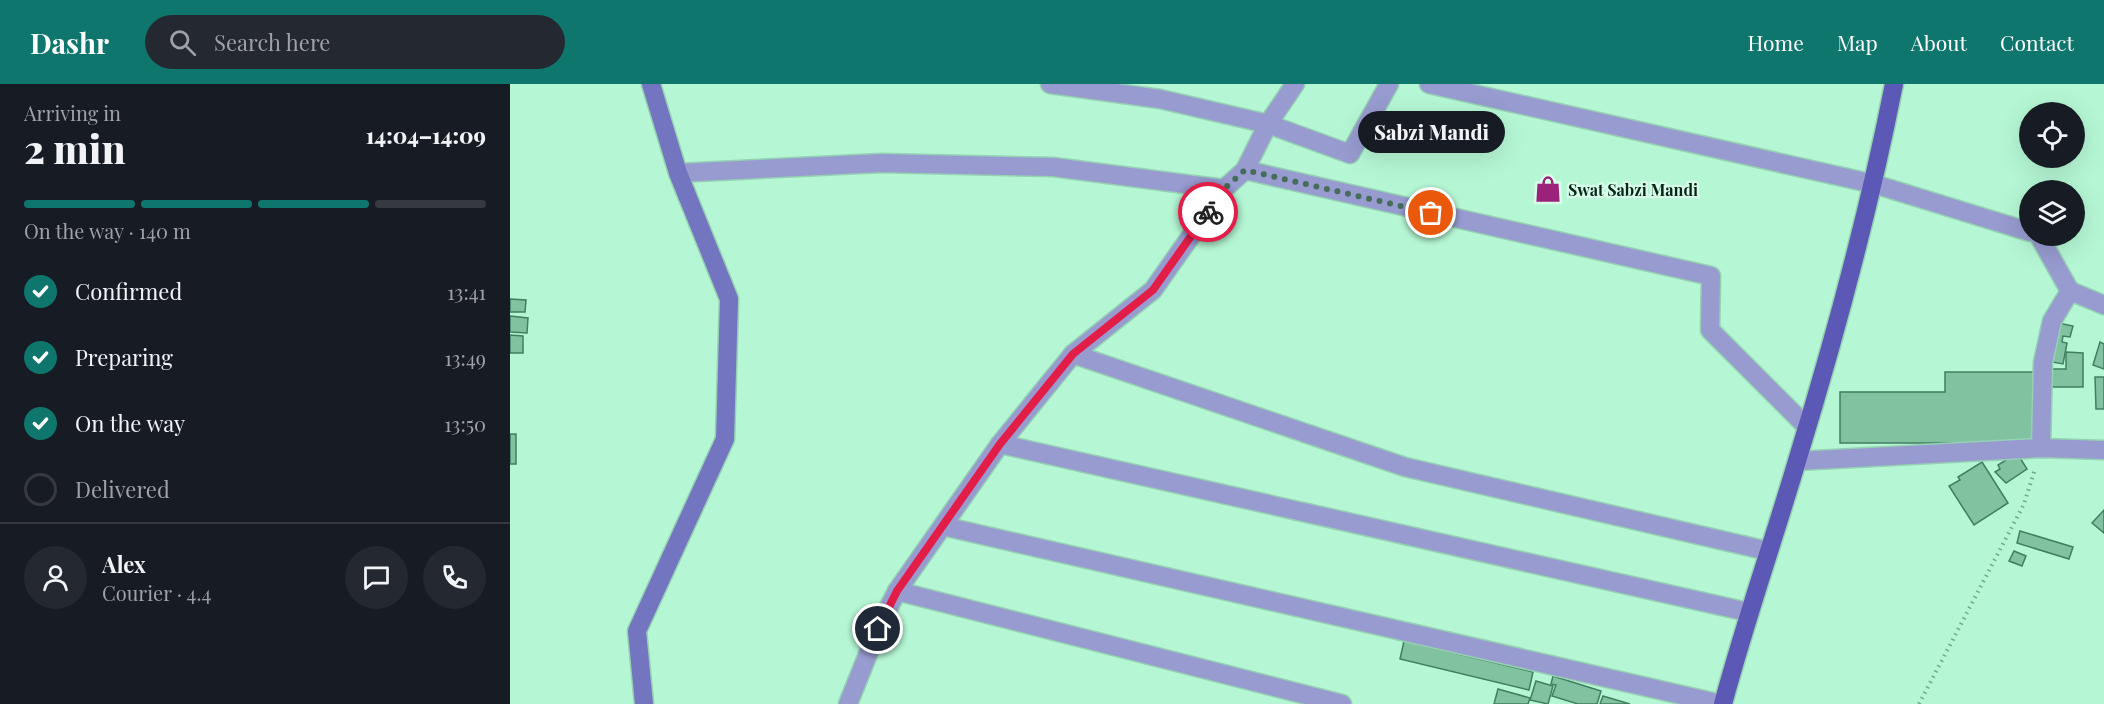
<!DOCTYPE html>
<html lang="en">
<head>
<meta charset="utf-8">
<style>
  body { margin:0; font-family:"Playfair Display",serif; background:#242831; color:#f1f3f6; height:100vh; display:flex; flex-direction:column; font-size:22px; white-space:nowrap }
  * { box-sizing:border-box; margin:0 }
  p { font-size:20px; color:#9ea1a6 }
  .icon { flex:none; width:33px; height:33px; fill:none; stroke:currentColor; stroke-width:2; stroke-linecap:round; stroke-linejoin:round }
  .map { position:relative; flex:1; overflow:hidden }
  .side { display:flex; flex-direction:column; background:#171b24; width:510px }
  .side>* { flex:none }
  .fabs { position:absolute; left:1509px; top:18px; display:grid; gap:12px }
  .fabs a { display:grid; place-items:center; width:66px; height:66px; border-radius:50%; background:#171b24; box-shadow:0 6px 24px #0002; font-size:30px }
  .pin { position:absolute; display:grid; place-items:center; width:51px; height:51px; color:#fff; margin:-26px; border:3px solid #fff; border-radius:50%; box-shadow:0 2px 6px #0007 }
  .courier { position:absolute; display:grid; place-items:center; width:60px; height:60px; margin:-30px; border:4px solid #e11d48; border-radius:50%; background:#fff; color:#222; box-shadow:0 2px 8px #0007 }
  .bubble { position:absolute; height:42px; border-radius:21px; background:#171b24; box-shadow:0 6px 24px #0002; font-size:20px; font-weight:800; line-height:42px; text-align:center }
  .head em { font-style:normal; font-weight:800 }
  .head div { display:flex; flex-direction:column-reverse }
  .head { display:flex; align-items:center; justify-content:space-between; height:102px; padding:0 24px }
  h1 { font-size:39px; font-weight:800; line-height:45px }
  .bar { display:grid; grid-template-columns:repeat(4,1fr); gap:9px 6px; align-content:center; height:72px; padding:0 24px }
  .bar i { height:8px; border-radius:4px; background:#363941 }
  .bar .active { background:#0f766e }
  .bar p { grid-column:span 4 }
  .line { display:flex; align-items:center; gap:15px; padding:0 24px; border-top:2px solid #363941 }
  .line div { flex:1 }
  .round { display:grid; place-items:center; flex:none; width:63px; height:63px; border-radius:32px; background:#242831 }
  ol { padding:0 24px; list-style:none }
  li { display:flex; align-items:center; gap:18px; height:66px }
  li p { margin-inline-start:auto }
  li .icon { padding:6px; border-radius:50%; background:#0f766e; color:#fff; stroke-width:4 }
  li:last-child { color:#9ea1a6 }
  li i { width:33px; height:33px; border:3px solid #363941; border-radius:50% }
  header { display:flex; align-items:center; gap:36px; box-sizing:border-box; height:84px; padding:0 30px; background:#0f766e; color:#fff }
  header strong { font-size:28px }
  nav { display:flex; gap:33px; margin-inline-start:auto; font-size:21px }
  .search { width:420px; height:54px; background:#242831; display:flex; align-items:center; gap:15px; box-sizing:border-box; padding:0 21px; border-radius:33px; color:#9ea1a6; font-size:22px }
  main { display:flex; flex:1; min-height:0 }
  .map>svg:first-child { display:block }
  .building { fill:#81c2a1; stroke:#407f61; stroke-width:1.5 }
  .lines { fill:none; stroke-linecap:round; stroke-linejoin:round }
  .street-casing { stroke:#96d1b3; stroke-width:21 }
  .secondary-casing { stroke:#96d1b3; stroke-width:21 }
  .primary-casing { stroke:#96d1b3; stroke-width:21 }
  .path { stroke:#74a88e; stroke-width:4; stroke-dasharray:1.5 4.5; stroke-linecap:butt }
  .street { stroke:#979bcf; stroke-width:18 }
  .secondary { stroke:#7375c1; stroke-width:18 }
  .primary { stroke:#5b58b6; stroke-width:18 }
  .done { stroke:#456d5a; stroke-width:6; stroke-dasharray:0 10.8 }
  .route { stroke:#e11d48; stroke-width:8 }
  .labels { text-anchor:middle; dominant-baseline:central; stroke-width:4.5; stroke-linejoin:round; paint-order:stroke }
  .poi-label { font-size:16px; font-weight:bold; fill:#082317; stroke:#d7fee9; text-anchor:start }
</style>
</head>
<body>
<header>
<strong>Dashr</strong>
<div class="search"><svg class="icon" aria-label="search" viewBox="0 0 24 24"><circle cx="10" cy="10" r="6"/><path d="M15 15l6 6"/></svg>Search here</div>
<nav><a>Home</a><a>Map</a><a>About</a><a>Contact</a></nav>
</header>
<main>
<section class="side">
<div class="head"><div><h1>2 min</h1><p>Arriving in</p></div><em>14:04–14:09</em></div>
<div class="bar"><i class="active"></i><i class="active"></i><i class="active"></i><i></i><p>On the way · 140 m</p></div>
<ol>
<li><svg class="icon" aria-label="check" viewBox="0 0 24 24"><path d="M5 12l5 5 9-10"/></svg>Confirmed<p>13:41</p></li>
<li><svg class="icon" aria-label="check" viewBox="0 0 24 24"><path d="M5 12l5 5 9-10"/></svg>Preparing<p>13:49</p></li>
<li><svg class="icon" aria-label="check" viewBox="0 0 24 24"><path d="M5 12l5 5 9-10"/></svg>On the way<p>13:50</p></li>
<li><i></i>Delivered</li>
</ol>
<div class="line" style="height:108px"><a class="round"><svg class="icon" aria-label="person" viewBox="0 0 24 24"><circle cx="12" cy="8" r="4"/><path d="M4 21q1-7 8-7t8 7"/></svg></a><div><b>Alex</b><p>Courier · 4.4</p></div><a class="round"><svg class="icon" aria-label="chat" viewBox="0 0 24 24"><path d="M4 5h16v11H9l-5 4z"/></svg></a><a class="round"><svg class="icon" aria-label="phone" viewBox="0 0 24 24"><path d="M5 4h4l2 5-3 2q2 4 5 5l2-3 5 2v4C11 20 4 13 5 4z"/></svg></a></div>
</section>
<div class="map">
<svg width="1594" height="620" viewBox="0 0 1594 620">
  <rect width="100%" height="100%" fill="#b5f7d5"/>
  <g class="building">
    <path d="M0 215 16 216 15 228H0Z"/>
    <path d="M0 232 18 234 17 249 0 248Z"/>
    <path d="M1544 238 1563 242 1560 253 1553 252 1552 258 1557 259 1553 280 1536 277Z"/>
    <path d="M0 251 13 252V269H0Z"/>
    <path d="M1590 258 1594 260V285L1583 281Z"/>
    <path d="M1556 268 1573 269V303H1537V285H1556Z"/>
    <path d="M1435 288H1527V359H1330V308H1435Z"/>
    <path d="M1585 293H1594V325H1586Z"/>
    <rect x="0" y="350" width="6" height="30"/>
    <path d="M1507 369 1517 385 1496 399 1485 388 1490 385 1488 381Z"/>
    <path d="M1472 378 1498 419 1464 441 1439 402 1450 396 1448 393Z"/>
    <path d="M1594 426V449L1582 439Z"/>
    <path d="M1510 447 1563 463 1559 475 1507 459Z"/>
    <path d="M1504 467 1516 472 1512 482 1499 477Z"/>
    <path d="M894 557 1023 588 1019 606 890 575Z"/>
    <path d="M1043 592 1091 607 1087 620H1068L1042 612 1046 601 1041 600Z"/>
    <path d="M1026 597 1043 602 1038 620 1020 616Z"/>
    <path d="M988 605 1020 614 1018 620H984Z"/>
    <path d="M1093 612 1120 620H1090Z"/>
  </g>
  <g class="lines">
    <defs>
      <g id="street">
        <path d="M540 0 650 15 758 40 840 70 879 0"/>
        <path d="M919 0 1364 100 1520 148"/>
        <path d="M735 86 1201 192 1200 246 1297 343"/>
        <path d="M168 89 371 79 543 83 714 105"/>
        <path d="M1529 152 1560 207"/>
        <path d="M563 270 895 383 1258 467"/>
        <path d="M490 360 1238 528"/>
        <path d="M1531 364 1533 278 1542 237 1560 207 1594 221"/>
        <path d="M1287 377 1531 364 1594 366"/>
        <path d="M433 442 1211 620"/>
        <path d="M387 507 832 620"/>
        <path d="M338 620 368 545 387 507 490 360 563 270 643 206 714 105 735 86 758 40 785 0"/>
      </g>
      <path id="secondary" d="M134 620 127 547 215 355 219 215 168 89 141 0"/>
      <path id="primary" d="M1213 620C1235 538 1263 458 1287 377 1325 253 1359 127 1384 0"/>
    </defs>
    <use href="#street" class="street-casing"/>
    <use href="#secondary" class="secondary-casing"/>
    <use href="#primary" class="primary-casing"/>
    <path class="path" d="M1409 620 1514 420 1525 385"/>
    <use href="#street" class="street"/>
    <use href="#secondary" class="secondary"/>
    <use href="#primary" class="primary"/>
  </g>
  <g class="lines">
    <path class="done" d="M698 128 714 105 735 86 921 129"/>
    <path class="route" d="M368 545 387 507 490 360 563 270 643 206 698 128"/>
  </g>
  <defs>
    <symbol id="shop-bare" viewBox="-9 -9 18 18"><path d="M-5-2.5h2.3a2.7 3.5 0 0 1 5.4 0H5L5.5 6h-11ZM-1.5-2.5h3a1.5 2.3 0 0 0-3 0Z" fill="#9b217a" stroke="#d7fee9" stroke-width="2.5" paint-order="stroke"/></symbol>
  </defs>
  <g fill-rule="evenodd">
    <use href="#shop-bare" x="1019" y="86" width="38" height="38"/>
  </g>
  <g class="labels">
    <g class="poi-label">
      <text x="1058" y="105">Swat Sabzi Mandi</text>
    </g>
  </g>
</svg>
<div class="fabs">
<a><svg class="icon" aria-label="locate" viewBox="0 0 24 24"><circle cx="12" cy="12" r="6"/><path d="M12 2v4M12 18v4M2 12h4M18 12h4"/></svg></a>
<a><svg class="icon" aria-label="layers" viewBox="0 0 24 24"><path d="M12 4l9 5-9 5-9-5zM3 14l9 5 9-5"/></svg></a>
</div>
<div class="pin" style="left:921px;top:129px;background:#ea580c"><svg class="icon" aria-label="bag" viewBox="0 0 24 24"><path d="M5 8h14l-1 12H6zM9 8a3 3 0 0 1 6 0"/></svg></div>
<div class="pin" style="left:368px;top:545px;background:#1f2937"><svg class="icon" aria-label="home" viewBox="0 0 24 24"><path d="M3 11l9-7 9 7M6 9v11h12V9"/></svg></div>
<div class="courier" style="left:698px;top:128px"><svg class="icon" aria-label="bike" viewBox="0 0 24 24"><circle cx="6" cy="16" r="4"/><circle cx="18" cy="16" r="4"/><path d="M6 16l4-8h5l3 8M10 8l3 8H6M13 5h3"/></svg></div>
<div class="bubble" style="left:848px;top:27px;width:147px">Sabzi Mandi</div>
</div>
</main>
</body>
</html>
